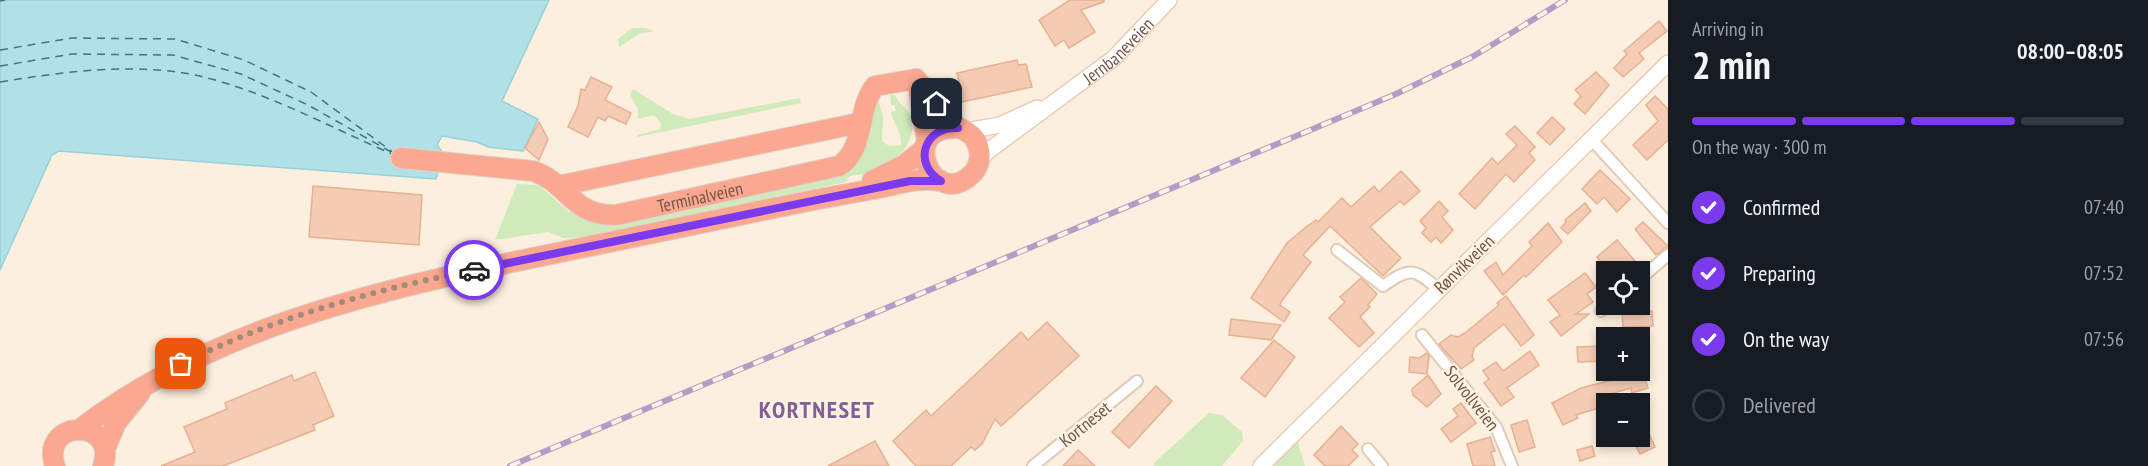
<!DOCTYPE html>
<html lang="en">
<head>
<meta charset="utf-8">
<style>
  body { margin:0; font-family:"PT Sans Narrow",sans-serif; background:#242831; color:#f1f3f6; height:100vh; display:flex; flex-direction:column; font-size:22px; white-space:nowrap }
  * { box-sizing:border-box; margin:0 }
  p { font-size:20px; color:#9ea1a6 }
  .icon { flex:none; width:33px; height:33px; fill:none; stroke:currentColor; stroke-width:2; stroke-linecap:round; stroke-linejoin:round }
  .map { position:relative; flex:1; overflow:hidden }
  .sheet { display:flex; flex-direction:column; background:#171b24; width:480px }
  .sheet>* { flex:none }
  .buttons { position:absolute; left:1596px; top:261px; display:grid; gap:12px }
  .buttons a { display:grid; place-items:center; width:54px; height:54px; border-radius:0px; background:#171b24; box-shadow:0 3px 9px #0003; font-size:30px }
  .pin { position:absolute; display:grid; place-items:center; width:51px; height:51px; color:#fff; margin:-26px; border-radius:12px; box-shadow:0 3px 9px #0006 }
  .courier { position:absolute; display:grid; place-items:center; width:60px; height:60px; margin:-30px; border:4px solid #7c3aed; border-radius:50%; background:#fff; color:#222; box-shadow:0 2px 8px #0007 }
  .head em { font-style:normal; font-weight:600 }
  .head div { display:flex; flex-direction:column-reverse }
  .head { display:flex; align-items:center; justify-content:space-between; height:102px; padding:0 24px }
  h1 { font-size:39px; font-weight:600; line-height:45px }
  .bar { display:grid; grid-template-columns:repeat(4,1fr); gap:9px 6px; align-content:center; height:72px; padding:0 24px }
  .bar i { height:8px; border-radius:4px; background:#363941 }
  .bar .on { background:#7c3aed }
  .bar p { grid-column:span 4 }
  ol { padding:0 24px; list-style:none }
  li { display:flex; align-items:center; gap:18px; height:66px }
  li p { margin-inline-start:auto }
  li .icon { padding:6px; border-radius:50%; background:#7c3aed; color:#fff; stroke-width:4 }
  li:last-child { color:#9ea1a6 }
  li i { width:33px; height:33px; border:3px solid #363941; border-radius:50% }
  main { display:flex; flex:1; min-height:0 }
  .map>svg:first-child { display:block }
  .green { fill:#d0eabb }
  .water { fill:#b1e1e7; stroke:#97d1d9; stroke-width:1.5 }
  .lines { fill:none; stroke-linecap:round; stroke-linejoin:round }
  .ferry { stroke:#3b7881; stroke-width:1.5; stroke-dasharray:8 6; stroke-linecap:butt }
  .building { fill:#f4cbb3; stroke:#e7b093; stroke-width:1.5 }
  .street-casing { stroke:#e1cab9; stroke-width:14 }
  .secondary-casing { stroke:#e8cdb9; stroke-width:18 }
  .highway-casing { stroke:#dbd3cf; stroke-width:22 }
  .street { stroke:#fff; stroke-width:10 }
  .secondary { stroke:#fff; stroke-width:15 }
  .highway { stroke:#fba890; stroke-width:20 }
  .rail-casing { stroke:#b19dc5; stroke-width:6 }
  .rail { stroke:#fff3e4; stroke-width:4; stroke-dasharray:11; stroke-linecap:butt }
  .done { stroke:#a38a7a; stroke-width:6; stroke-dasharray:0 10.8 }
  .route { stroke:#7c3aed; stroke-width:8 }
  .labels { text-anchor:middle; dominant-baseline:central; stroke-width:4.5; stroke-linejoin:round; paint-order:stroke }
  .street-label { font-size:18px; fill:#735445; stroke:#fff3e4 }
  .district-label { font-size:24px; font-weight:bold; letter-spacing:1.5px; fill:#826097; stroke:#fff3e4 }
</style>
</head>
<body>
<main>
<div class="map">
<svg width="1668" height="466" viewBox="0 0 1668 466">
  <rect width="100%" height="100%" fill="#fdefdd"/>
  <g class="green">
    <path d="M632 28H645L654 31 639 34 619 47 618 39Z"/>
    <path d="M633 89 673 114 689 119 800 98 801 103 637 137V135L660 129 661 123 654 115 638 119V109L630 95Z"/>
    <path d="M890 95H895C898 104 908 107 911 118 919 145 889 169 864 174 860 175 855 175 850 176L846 182 590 237 563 238 548 232 495 240 517 184 539 185 570 213 572 211 599 223 852 167C869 148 866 121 878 99L883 117 882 141 889 146 901 145C903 135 893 123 891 112L896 111 894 105H891Z"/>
    <path d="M1209 413 1222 415 1242 432 1243 441 1222 466H1155L1153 464Z"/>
    <path d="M1297 440 1305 466H1270Z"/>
  </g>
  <path class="water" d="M0 0H549L502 101 538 119 523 151 488 147 477 142 442 136 437 145 443 153 436 179 59 151 52 155 0 270Z"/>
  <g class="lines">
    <g class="ferry">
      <path d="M0 1 5 0"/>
      <path d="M0 50 72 38 175 39 244 60 311 92 394 153"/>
      <path d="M0 66 72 54 173 55 241 74 308 105 393 153"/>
      <path d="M0 82C57 73 110 65 169 71 241 78 325 125 392 154"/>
    </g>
  </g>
  <g class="building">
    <path d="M1070 0H1104V2L1081 10 1095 32 1069 48 1064 40 1055 46 1039 20Z"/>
    <path d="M1659 21 1667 31 1639 53 1644 59 1623 77 1614 68 1627 54 1624 51Z"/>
    <path d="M1017 60 1018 65 1026 64 1032 87 957 103 953 83 959 82 957 73Z"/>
    <path d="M1596 72 1609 85 1585 114 1574 104 1581 96 1575 90Z"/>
    <path d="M591 77 612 87 605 100 631 113 626 124 608 116 605 121 598 117 588 137 568 127 578 106 581 89 585 90Z"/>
    <path d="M1655 96 1668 109V140L1647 160 1633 145 1658 121 1646 105Z"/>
    <path d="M1552 117 1565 129 1550 145 1537 133Z"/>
    <path d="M539 122 548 139 539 160 525 148Z"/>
    <path d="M1515 126 1535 147 1529 153 1535 160 1514 182 1506 174 1475 209 1459 194 1492 158 1498 164 1517 145 1506 134Z"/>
    <path d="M1600 170 1630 199 1617 212 1604 197 1597 204 1582 189Z"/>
    <path d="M1401 171 1420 191 1404 205 1400 201 1370 227 1401 258 1383 276 1330 226 1303 255 1311 262 1281 302 1280 305 1290 312 1284 322 1251 298 1287 243 1306 227 1316 220 1318 222 1342 198 1351 207 1374 186 1379 192Z"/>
    <path d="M313 186 422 195 419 245 309 237Z"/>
    <path d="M1439 201 1448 211 1442 217 1453 230 1441 243 1436 237 1431 242 1422 233 1426 228 1420 221Z"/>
    <path d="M1585 203 1591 211 1568 234 1561 228 1566 222 1565 220Z"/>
    <path d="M1643 222 1668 246 1656 255 1635 229Z"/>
    <path d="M1548 223 1562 242 1526 277 1524 275 1503 295 1484 271 1496 262 1503 275 1532 246 1529 242Z"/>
    <path d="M1617 240 1635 261 1622 272H1609L1597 257Z"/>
    <path d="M1585 273 1596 287 1587 294 1593 302 1576 314H1589L1561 336 1550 322 1560 315 1548 300Z"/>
    <path d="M1361 278 1377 294 1368 305 1370 307 1360 317 1374 333 1359 347 1329 318 1345 302 1340 297Z"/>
    <path d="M1506 296 1534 335 1521 346 1504 324 1474 348 1472 357 1474 360 1461 369 1439 344 1451 335 1458 337 1465 333 1499 305 1497 303Z"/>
    <path d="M1622 311H1652L1653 326 1623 327Z"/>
    <path d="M1231 319 1281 325 1271 340 1229 335Z"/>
    <path d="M1047 322 1079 356 1001 426 995 419 982 444 975 450 971 447 951 466H916L893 441 926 410 931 416 1021 332 1028 340Z"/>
    <path d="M1274 340 1295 357 1265 397 1241 378Z"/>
    <path d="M1606 346V361L1578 362 1577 347Z"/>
    <path d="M1530 351 1539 365 1507 388 1514 397 1501 406 1484 383 1489 379 1483 371 1496 362 1503 371Z"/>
    <path d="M1427 353 1429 356 1427 374 1409 372 1410 357 1419 358Z"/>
    <path d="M315 372 334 416 313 425 315 430 223 466H161L195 452 184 427 227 409 225 403 292 375 294 381Z"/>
    <path d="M1643 372 1648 388 1632 393 1631 388 1610 394V397L1600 400 1602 407 1576 415 1578 418 1563 425 1552 403 1581 388Z"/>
    <path d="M1428 375 1441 394 1427 407 1413 395 1412 389Z"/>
    <path d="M1156 386 1172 401 1129 448 1112 432Z"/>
    <path d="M1461 403 1476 423 1451 442 1441 429 1458 416 1453 409Z"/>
    <path d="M1640 414 1655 447 1640 454 1633 440 1640 437Z"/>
    <path d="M1527 420 1535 447 1519 452 1511 425Z"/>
    <path d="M1341 426 1358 444 1352 450 1358 456 1348 466H1325L1314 455Z"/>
    <path d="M1490 437 1495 451 1491 452 1495 466H1473L1467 444Z"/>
    <path d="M875 441 889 466H828Z"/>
    <path d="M1592 446 1595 456 1580 461 1577 450Z"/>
    <path d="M1078 450 1095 466H1063Z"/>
  </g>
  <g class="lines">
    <defs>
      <g id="street">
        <path d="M1592 140 1668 223"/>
        <path d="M1337 250 1383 286C1410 267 1414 268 1438 289"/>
        <path d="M1640 279 1668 255"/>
        <path d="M1601 311 1609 304"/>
        <path d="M1422 335 1496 427 1512 466"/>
        <path d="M1368 449 1382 466"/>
        <path d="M1033 466 1137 381"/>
      </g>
      <g id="secondary">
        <path d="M967 131 1000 125 1037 108"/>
        <path id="s1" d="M979 161 988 151 1114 58 1169 0"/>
        <path d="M1261 466 1668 63"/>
      </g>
      <g id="highway">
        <path d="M916 79C929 94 941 111 955 125 961 130 969 131 974 138 977 142 978 146 979 150 981 159 978 169 971 175 932 211 896 125 958 128"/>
        <path d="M918 85 927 141"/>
        <path id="s2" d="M401 158 533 171C569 183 571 216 616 215L839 166C866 149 856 110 875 86L916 79"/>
        <path d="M872 181 904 165 924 149"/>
        <path d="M558 186 859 123"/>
        <path d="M80 429C206 333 356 296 508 263 584 247 660 231 736 216 782 206 828 197 874 189 897 185 917 177 941 181"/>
        <path d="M105 449 116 423 140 393"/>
        <path d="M55 466C39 418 119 418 103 466"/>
      </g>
    </defs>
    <use href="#street" class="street-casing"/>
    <use href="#secondary" class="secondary-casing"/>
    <use href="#highway" class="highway-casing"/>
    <use href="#street" class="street"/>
    <use href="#secondary" class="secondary"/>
    <use href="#highway" class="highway"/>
    <defs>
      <path id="rail" d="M510 466 1396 94 1472 57 1565 0"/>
    </defs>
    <use href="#rail" class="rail-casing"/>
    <use href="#rail" class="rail"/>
  </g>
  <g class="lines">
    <path class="done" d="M181 364C273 318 374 290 474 270"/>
    <path class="route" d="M474 270 910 181H941C912 164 924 126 958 128L937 104"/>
  </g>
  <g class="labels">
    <g class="street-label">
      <text stroke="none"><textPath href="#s1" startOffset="178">Jernbaneveien</textPath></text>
      <text stroke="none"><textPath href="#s2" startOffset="315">Terminalveien</textPath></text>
      <text transform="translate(1464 264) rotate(-44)">Rønvikveien</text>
      <text transform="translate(1472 398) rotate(52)">Solvollveien</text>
      <text transform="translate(1085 424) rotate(-39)">Kortneset</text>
    </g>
    <g class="district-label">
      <text x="817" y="409">KORTNESET</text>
    </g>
  </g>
</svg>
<div class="buttons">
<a><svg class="icon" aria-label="locate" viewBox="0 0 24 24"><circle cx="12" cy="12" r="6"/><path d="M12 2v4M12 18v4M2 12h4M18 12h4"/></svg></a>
<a>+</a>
<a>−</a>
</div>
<div class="pin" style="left:181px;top:364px;background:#ea580c"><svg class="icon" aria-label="bag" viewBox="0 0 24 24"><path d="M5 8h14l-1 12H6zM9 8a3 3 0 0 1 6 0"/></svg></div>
<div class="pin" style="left:937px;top:104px;background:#1f2937"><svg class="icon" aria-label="home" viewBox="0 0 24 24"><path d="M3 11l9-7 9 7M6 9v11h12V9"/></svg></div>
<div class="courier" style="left:474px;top:270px"><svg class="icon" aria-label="car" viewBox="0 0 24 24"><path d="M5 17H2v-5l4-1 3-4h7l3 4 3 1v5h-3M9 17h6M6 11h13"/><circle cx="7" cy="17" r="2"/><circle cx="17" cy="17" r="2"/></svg></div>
</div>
<section class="sheet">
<div class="head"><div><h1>2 min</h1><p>Arriving in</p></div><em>08:00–08:05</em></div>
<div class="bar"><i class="on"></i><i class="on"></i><i class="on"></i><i></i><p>On the way · 300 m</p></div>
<ol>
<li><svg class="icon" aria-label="check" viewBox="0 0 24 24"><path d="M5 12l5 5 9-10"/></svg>Confirmed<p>07:40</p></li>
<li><svg class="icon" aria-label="check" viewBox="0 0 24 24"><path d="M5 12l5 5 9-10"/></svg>Preparing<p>07:52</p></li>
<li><svg class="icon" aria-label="check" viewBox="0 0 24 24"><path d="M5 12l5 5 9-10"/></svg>On the way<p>07:56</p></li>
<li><i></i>Delivered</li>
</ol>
</section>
</main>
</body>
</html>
